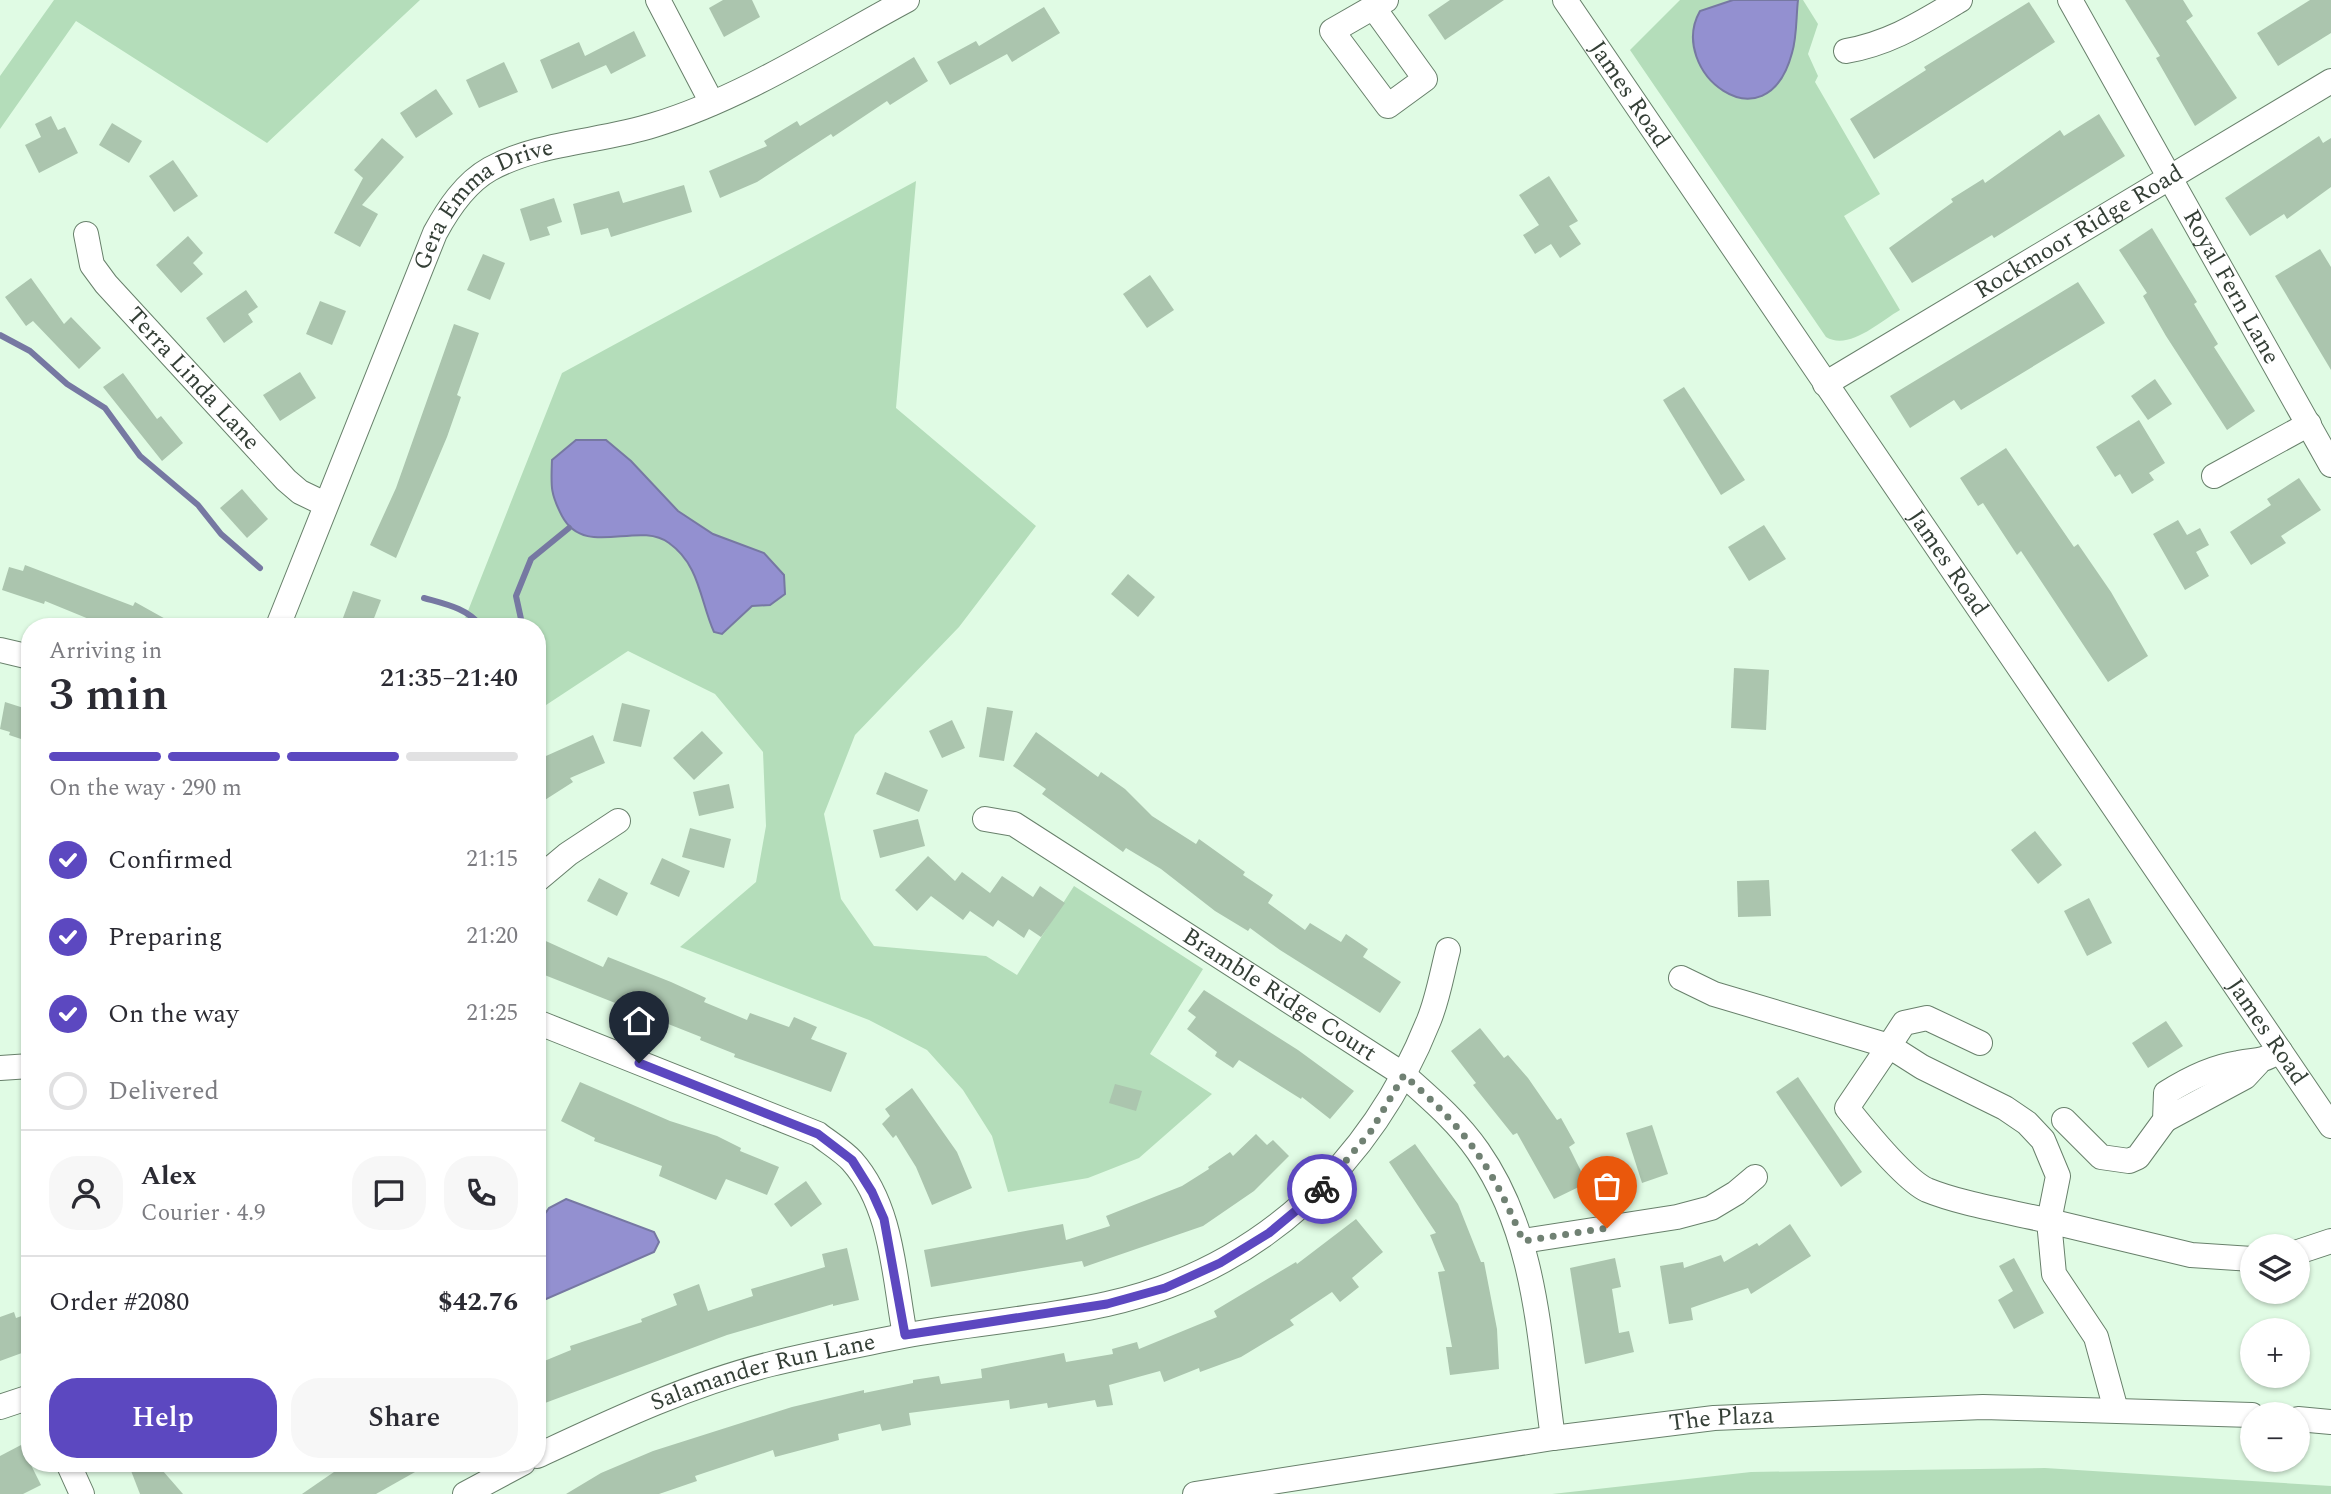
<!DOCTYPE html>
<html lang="en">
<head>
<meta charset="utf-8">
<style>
  body { margin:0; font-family:Spectral,serif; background:#f7f7f7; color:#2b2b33; height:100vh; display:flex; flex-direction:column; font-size:26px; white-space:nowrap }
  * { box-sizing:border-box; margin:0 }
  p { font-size:23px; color:#7c7c81 }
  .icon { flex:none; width:38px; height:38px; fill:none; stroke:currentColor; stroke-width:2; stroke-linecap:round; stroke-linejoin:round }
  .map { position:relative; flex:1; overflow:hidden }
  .panel { position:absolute; left:21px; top:618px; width:525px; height:854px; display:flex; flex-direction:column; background:#fff; border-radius:28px; box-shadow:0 2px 5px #0004 }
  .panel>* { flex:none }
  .buttons { position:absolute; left:2240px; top:1234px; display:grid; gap:14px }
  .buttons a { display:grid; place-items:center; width:70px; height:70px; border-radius:50%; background:#fff; box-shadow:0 2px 5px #0004; font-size:35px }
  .pin { position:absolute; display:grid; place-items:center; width:60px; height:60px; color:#fff; margin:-72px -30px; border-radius:50% 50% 50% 0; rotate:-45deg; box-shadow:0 0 7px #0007 }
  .pin .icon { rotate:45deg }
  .courier { position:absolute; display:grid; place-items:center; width:70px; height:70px; margin:-35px; border:5px solid #5c48c0; border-radius:50%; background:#fff; color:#222; box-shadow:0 2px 9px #0007 }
  .overview em { font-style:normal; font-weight:600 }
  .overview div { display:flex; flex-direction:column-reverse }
  .overview { display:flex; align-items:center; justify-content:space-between; height:119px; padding:0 28px }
  h1 { font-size:46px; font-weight:600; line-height:52px }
  .bar { display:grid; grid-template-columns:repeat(4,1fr); gap:10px 7px; align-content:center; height:84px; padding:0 28px }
  .bar i { height:9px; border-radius:5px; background:#e1e1e2 }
  .bar .current { background:#5c48c0 }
  .bar p { grid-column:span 4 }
  .line { display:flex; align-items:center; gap:18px; padding:0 28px; border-top:2px solid #e1e1e2 }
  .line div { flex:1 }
  .round { display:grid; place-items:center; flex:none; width:74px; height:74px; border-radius:28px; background:#f7f7f7 }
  ol { padding:0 28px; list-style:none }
  li { display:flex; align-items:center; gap:21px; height:77px }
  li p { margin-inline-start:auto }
  li .icon { padding:7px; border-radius:50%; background:#5c48c0; color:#fff; stroke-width:4 }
  li:last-child { color:#7c7c81 }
  li i { width:38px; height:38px; border:4px solid #e1e1e2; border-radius:50% }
  .cta { display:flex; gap:14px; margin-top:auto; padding:14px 28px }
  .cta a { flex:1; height:80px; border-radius:28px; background:#5c48c0; color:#fff; font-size:28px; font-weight:600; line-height:80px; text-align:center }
  .cta a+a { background:#f7f7f7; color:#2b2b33 }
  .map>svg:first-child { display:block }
  .green { fill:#b4ddba }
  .water { fill:#9390d0; stroke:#7678a2; stroke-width:2 }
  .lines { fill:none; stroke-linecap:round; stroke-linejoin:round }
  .stream { stroke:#7678a2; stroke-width:6 }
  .building { fill:#abc5ae }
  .minor-casing { stroke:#68806b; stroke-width:26 }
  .minor { stroke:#fff; stroke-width:24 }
  .done { stroke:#708173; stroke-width:7; stroke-dasharray:0 12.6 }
  .route { stroke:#5c48c0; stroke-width:9 }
  .labels { text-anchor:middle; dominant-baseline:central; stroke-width:6; stroke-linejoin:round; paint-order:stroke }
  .street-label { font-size:24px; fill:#343f36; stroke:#fff }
</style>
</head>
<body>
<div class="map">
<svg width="2331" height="1494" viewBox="0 0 2331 1494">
  <rect width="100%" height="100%" fill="#e0fbe4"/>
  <g class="green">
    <path d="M54 0H420L267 143 76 21 0 129V76Z"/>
    <path d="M1680 0H1803L1818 24 1808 54 1818 76 1815 82 1880 194 1844 216 1900 310C1879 322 1849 351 1826 337L1630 50Z"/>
    <path d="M916 181 896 408 1036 526 959 627 855 735 824 814 841 899 874 946 986 956 1017 975 1074 886 1203 969 1150 1054 1212 1094 1139 1158 1088 1178 1008 1192 992 1136 963 1090 927 1050 869 1020 680 947 756 882 766 826 763 752 715 694 628 651 537 711V626H462L562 373Z"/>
    <path d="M2045 1468 2331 1486V1494H1552L1751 1472Z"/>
  </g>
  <g class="water">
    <path d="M1733 0H1798C1796 17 1797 37 1792 53 1766 150 1666 71 1700 11Z"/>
    <path d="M576 440H606L631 461 678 511 713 534 764 553 784 575 785 594 770 605 752 606 722 634 714 632C700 601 700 565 669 543 638 520 585 559 562 516 550 493 551 486 552 460Z"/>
    <path d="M566 1199 654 1232 659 1242 654 1252 537 1303V1225L549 1208Z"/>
  </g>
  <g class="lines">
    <g class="stream">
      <path d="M0 335 30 351 67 384 105 408 140 456 198 505 221 534 260 568"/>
      <path d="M424 598C445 604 467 608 481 626"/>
      <path d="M515 626 521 619 516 596 531 559 569 528"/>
    </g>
  </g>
  <g class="building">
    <path d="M723 0H752L760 17 724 37 709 8Z"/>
    <path d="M1450 0H1504L1445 40 1428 15Z"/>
    <path d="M2125 0H2183L2193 16 2186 21 2237 98 2195 126 2156 58 2160 56Z"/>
    <path d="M2310 0H2331V33L2278 66 2257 33Z"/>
    <path d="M2029 2 2055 42 1874 159 1850 119 1926 70 1924 67Z"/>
    <path d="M1044 7 1060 33 1012 62 1007 54 950 85 937 62 976 41 979 46Z"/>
    <path d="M634 31 646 56 611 74 606 65 552 89 540 60 579 42 585 56Z"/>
    <path d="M914 57 928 81 890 105 887 101 833 137 831 134 757 182 720 198 709 171 767 146 764 141 797 121 800 126Z"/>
    <path d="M504 62 518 92 479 108 466 80Z"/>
    <path d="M436 89 453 114 416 138 400 113Z"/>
    <path d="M2099 114 2125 156 1994 238 1992 235 1912 283 1889 248 1953 202 1951 199 1983 179 1985 183 2060 130 2064 136Z"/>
    <path d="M51 116 58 130 65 127 78 153 39 173 25 145 41 137 35 124Z"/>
    <path d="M112 123 142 141 129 163 99 145Z"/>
    <path d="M2319 136 2323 143 2331 138V187L2287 219 2284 214 2250 236 2225 198Z"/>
    <path d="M382 138 404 157 362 205 378 214 360 247 334 233 363 178 354 170Z"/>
    <path d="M173 160 198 196 174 212 149 176Z"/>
    <path d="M1549 176 1578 221 1569 226 1581 244 1560 258 1551 244 1535 254 1523 235 1539 225 1519 195Z"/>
    <path d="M684 185 692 212 611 237 608 228 581 235 573 204 619 191 623 203Z"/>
    <path d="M554 198 562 222 547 227 550 235 530 241 520 209Z"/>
    <path d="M2152 228 2197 302 2194 304 2218 344 2214 347 2255 411 2227 430 2166 336 2143 296 2147 293 2119 250Z"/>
    <path d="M188 236 203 253 193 263 203 274 181 293 156 265Z"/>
    <path d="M2320 249 2331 267V370L2275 276Z"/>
    <path d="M483 254 505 263 490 300 467 290Z"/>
    <path d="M1150 275 1174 310 1147 328 1123 294Z"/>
    <path d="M31 278 64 324 71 317 101 348 79 369 33 321 26 326 5 297Z"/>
    <path d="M2078 282 2105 323 1961 410 1954 400 1910 428 1890 396Z"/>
    <path d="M246 290 258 307 248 314 253 322 224 343 206 318Z"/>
    <path d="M320 301 346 311 332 345 306 334Z"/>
    <path d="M454 324 479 333 457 395 461 397 447 437 396 558 370 545 396 488Z"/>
    <path d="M300 372 316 398 280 421 263 395Z"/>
    <path d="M123 373 157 419 161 416 183 443 162 461 103 387Z"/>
    <path d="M2155 379 2172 404 2148 420 2131 396Z"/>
    <path d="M1684 387 1745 480 1721 495 1663 400Z"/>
    <path d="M2139 420 2165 463 2149 473 2154 480 2132 494 2120 474 2115 477 2096 447Z"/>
    <path d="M2006 448 2074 547 2078 544 2111 592 2148 656 2108 682 2021 551 2017 555 1983 503 1978 506 1960 478Z"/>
    <path d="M2299 478 2321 510 2281 536 2286 543 2251 565 2230 532 2271 505 2267 499Z"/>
    <path d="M242 489 268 519 247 538 220 508Z"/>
    <path d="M2178 520 2187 535 2200 528 2209 545 2196 552 2209 576 2185 590 2153 534Z"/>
    <path d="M1764 525 1786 559 1749 581 1728 547Z"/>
    <path d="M25 565 133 606 135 602 178 626H106L45 601 44 604 2 590 9 567 23 571Z"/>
    <path d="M1128 574 1155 597 1138 617 1111 594Z"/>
    <path d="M353 591 381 600 371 626H340Z"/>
    <path d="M1734 668 1769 670 1766 730 1731 728Z"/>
    <path d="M5 702 30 710V742L9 735 10 732 0 729Z"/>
    <path d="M622 703 650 710 641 747 613 741Z"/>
    <path d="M987 707 1013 711 1004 761 979 757Z"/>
    <path d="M952 720 965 748 942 758 929 731Z"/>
    <path d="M702 731 723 753 694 780 673 758Z"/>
    <path d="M1036 732 1098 777 1101 772 1125 789 1152 816 1196 844 1199 839 1245 872 1243 875 1273 895 1268 903 1305 930 1310 923 1341 942 1346 934 1368 949 1363 957 1401 982 1380 1013 1280 950 1250 928 1248 931 1215 911 1161 869 1126 848 1123 852 1042 794 1046 789 1013 766Z"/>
    <path d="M593 735 605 763 570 778 573 782 537 805V760Z"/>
    <path d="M885 772 928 790 919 812 876 794Z"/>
    <path d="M729 784 734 808 699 816 693 792Z"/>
    <path d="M918 819 925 846 880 858 873 830Z"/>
    <path d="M690 828 731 839 724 868 682 857Z"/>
    <path d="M2035 831 2062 865 2038 884 2011 850Z"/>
    <path d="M928 856 955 881 962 872 990 893 1002 876 1033 897 1040 886 1065 903 1041 937 1029 929 1024 938 998 920 993 927 970 911 963 920 931 896 917 911 895 890Z"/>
    <path d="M662 858 690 871 679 897 650 884Z"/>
    <path d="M599 878 628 893 617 916 587 901Z"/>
    <path d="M1769 880 1771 916 1738 917 1737 881Z"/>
    <path d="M2089 898 2112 943 2087 956 2064 911Z"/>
    <path d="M537 937 603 967 608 957 671 982 706 998 704 1002 747 1020 750 1013 789 1027 794 1017 817 1027 811 1039 847 1053 831 1092 734 1057 735 1054 700 1040 701 1037 537 972Z"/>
    <path d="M1204 990 1298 1050 1354 1091 1330 1119 1302 1097 1301 1099 1239 1060 1233 1068 1215 1056 1217 1052 1187 1029 1196 1017 1188 1011Z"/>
    <path d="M2166 1021 2183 1046 2148 1068 2132 1043Z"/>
    <path d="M1480 1028 1504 1058 1508 1055 1528 1078 1557 1120 1561 1118 1575 1143 1569 1147 1587 1183 1554 1199 1517 1133 1513 1135 1473 1085 1476 1083 1451 1051Z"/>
    <path d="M1798 1077 1862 1172 1841 1187 1776 1092Z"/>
    <path d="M580 1082 670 1121 717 1136 741 1148 740 1151 779 1167 767 1195 726 1179 716 1200 659 1176 662 1166 594 1141 595 1138 561 1121Z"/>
    <path d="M1115 1084 1142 1091 1136 1111 1109 1103Z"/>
    <path d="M912 1088 957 1152 972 1188 932 1205 916 1167 896 1135 893 1138 882 1124 890 1116 885 1109Z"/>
    <path d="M1652 1125 1668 1174 1642 1183 1626 1133Z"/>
    <path d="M1256 1134 1267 1145 1273 1140 1289 1156 1254 1191 1203 1226 1084 1267 1082 1261 931 1287 924 1250 1063 1224 1066 1240 1110 1226 1106 1216 1182 1186 1209 1169 1208 1167 1230 1152 1233 1156Z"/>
    <path d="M1415 1144 1458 1204 1481 1262H1484L1497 1329 1499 1369 1450 1375 1446 1347H1452L1438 1272 1445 1271 1430 1235 1436 1233 1389 1162Z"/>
    <path d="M806 1181 822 1204 791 1227 774 1204Z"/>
    <path d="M1356 1219 1383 1252 1352 1278 1359 1287 1340 1302 1332 1292 1290 1320 1294 1325 1241 1357 1200 1372 1199 1368 1164 1382 1160 1371 1109 1385 1113 1405 1097 1407 1095 1400 1048 1408 1047 1403 1010 1409 1009 1400 909 1413 911 1425 882 1431 880 1424 838 1434 839 1440 775 1457 773 1450 695 1476 697 1481 659 1494H566L601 1473 653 1451 792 1407 864 1390V1393L913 1383V1380L939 1376 941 1384 982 1378 981 1369 1064 1353 1066 1362 1113 1354 1112 1349 1137 1342 1139 1349 1217 1317 1214 1311 1296 1262 1297 1264Z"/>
    <path d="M1790 1224 1811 1256 1751 1294 1748 1288 1691 1308 1693 1320 1669 1324 1660 1266 1683 1262 1684 1268 1721 1255 1724 1262 1757 1243 1759 1246Z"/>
    <path d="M847 1248 859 1300 833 1306V1304L727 1335 537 1406V1364L571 1350 570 1346 642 1322 641 1319 677 1305 673 1294 699 1284 708 1311 753 1296 751 1289 825 1267 822 1254Z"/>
    <path d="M1615 1258 1621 1287 1612 1289 1619 1333 1629 1331 1634 1352 1585 1364 1570 1268Z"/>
    <path d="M2014 1258 2044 1313 2014 1329 1998 1300 2013 1291 1999 1266Z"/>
    <path d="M14 1312 16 1318 30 1313V1350L0 1361V1317Z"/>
    <path d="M21 1445 41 1485 23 1494H0V1456Z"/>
    <path d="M128 1463H156L183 1494H140Z"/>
    <path d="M347 1463H431L376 1494H302Z"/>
  </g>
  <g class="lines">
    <defs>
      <g id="minor">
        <path d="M658 0 712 103"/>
        <path id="s1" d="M1565 0 2331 1126"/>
        <path id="s2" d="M2070 0 2331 465"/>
        <path d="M1373 7 1425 79 1388 106 1332 31 1386 0"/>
        <path d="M1846 51C1891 43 1921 23 1960 0"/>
        <path id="s3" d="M86 234 92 265 106 284 286 480 300 492 325 504"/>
        <path id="s4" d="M1825 384 2331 81"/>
        <path d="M2214 476 2309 424"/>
        <path id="s5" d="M278 626 435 233C448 209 465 183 490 169 539 142 601 142 654 125 743 98 825 44 907 0"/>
        <path d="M0 650 30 657"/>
        <path id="s6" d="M985 819 1014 824 1404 1075C1431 1099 1458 1122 1478 1151 1537 1235 1539 1340 1553 1438"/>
        <path d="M537 880 568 854 618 821"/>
        <path d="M1681 978 1714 994 1889 1046 1904 1023 1927 1018 1980 1043"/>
        <path d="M537 1022 818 1134C828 1142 843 1151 852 1161 893 1207 894 1278 905 1335"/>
        <path d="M0 1068 30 1066"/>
        <path d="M2064 1120 2101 1157 2129 1161 2138 1157 2165 1120 2166 1093C2188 1079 2212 1067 2238 1063 2260 1059 2258 1063 2280 1051"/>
        <path d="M2165 1120 2245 1077 2258 1063"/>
        <path d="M1523 1241 1677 1217 1711 1208 1736 1193 1755 1177"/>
        <path d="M2298 1252 2331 1241"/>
        <path d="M0 1407 30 1397"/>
        <path d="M2116 1410 2096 1337 2054 1274 2049 1221 2058 1176 2043 1140 2027 1123 2005 1108 1922 1067 1889 1046 1847 1108C1863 1128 1905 1180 1927 1190 1961 1204 2012 1212 2049 1221L2191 1255 2252 1259"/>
        <path d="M2298 1419 2331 1422"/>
        <path id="s7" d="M537 1456C612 1421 690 1384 771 1364 815 1353 859 1345 903 1336 970 1323 1040 1319 1107 1304 1260 1270 1372 1163 1429 1020 1438 998 1442 973 1448 950"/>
        <path d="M68 1463 82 1494"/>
        <path d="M465 1494 523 1463"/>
        <path id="s8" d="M1195 1494 1553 1438 1714 1418 1983 1407 2252 1415"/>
      </g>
    </defs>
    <use href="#minor" class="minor-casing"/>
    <use href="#minor" class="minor"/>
  </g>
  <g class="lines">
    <path class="done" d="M1322 1189 1371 1131 1404 1075C1466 1130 1491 1164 1523 1241L1607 1228"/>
    <path class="route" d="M639 1063 818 1134 852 1160 872 1192 884 1219 905 1335 1107 1304 1165 1288 1220 1263 1269 1233 1322 1189"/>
  </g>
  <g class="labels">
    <g class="street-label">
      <text stroke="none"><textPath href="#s1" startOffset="114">James Road</textPath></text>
      <text stroke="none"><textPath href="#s5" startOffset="480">Gera Emma Drive</textPath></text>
      <text stroke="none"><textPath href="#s4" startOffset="296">Rockmoor Ridge Road</textPath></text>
      <text stroke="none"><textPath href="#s2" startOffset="329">Royal Fern Lane</textPath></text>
      <text stroke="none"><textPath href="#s3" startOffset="184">Terra Linda Lane</textPath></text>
      <text stroke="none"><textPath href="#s1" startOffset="681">James Road</textPath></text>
      <text stroke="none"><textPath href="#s6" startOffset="345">Bramble Ridge Court</textPath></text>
      <text stroke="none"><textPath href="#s1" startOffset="1248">James Road</textPath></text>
      <text stroke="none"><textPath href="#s7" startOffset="242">Salamander Run Lane</textPath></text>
      <text stroke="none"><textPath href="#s8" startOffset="532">The Plaza</textPath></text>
    </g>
  </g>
</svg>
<div class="buttons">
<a><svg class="icon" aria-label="layers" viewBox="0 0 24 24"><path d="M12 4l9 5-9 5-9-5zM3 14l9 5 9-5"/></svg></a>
<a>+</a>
<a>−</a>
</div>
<div class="pin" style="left:1607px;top:1228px;background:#ea580c"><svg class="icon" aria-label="bag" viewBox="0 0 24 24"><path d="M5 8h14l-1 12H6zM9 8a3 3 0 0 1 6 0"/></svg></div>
<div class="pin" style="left:639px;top:1063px;background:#1f2937"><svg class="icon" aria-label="home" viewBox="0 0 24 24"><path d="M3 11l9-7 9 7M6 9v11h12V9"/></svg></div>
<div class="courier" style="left:1322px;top:1189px"><svg class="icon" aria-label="bike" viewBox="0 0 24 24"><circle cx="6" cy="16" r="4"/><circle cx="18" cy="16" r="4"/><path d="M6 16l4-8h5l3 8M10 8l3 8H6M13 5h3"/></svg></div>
<section class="panel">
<div class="overview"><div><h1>3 min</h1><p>Arriving in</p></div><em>21:35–21:40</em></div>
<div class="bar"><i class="current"></i><i class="current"></i><i class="current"></i><i></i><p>On the way · 290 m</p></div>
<ol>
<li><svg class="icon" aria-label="check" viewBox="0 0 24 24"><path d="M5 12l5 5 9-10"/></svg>Confirmed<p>21:15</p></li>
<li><svg class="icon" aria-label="check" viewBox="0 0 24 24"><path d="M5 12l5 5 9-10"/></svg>Preparing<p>21:20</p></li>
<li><svg class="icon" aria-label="check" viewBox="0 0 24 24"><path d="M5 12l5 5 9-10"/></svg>On the way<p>21:25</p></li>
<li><i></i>Delivered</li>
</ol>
<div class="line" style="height:126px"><a class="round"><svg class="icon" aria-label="person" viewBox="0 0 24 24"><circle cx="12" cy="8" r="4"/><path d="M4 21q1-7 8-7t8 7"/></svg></a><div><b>Alex</b><p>Courier · 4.9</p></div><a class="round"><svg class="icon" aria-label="chat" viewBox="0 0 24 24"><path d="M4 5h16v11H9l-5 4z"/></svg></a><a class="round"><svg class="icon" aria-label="phone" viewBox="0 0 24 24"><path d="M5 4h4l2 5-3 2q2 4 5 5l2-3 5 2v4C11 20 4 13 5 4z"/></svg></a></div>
<div class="line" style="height:91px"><div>Order #2080</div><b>$42.76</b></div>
<div class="cta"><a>Help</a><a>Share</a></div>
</section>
</div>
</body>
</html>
